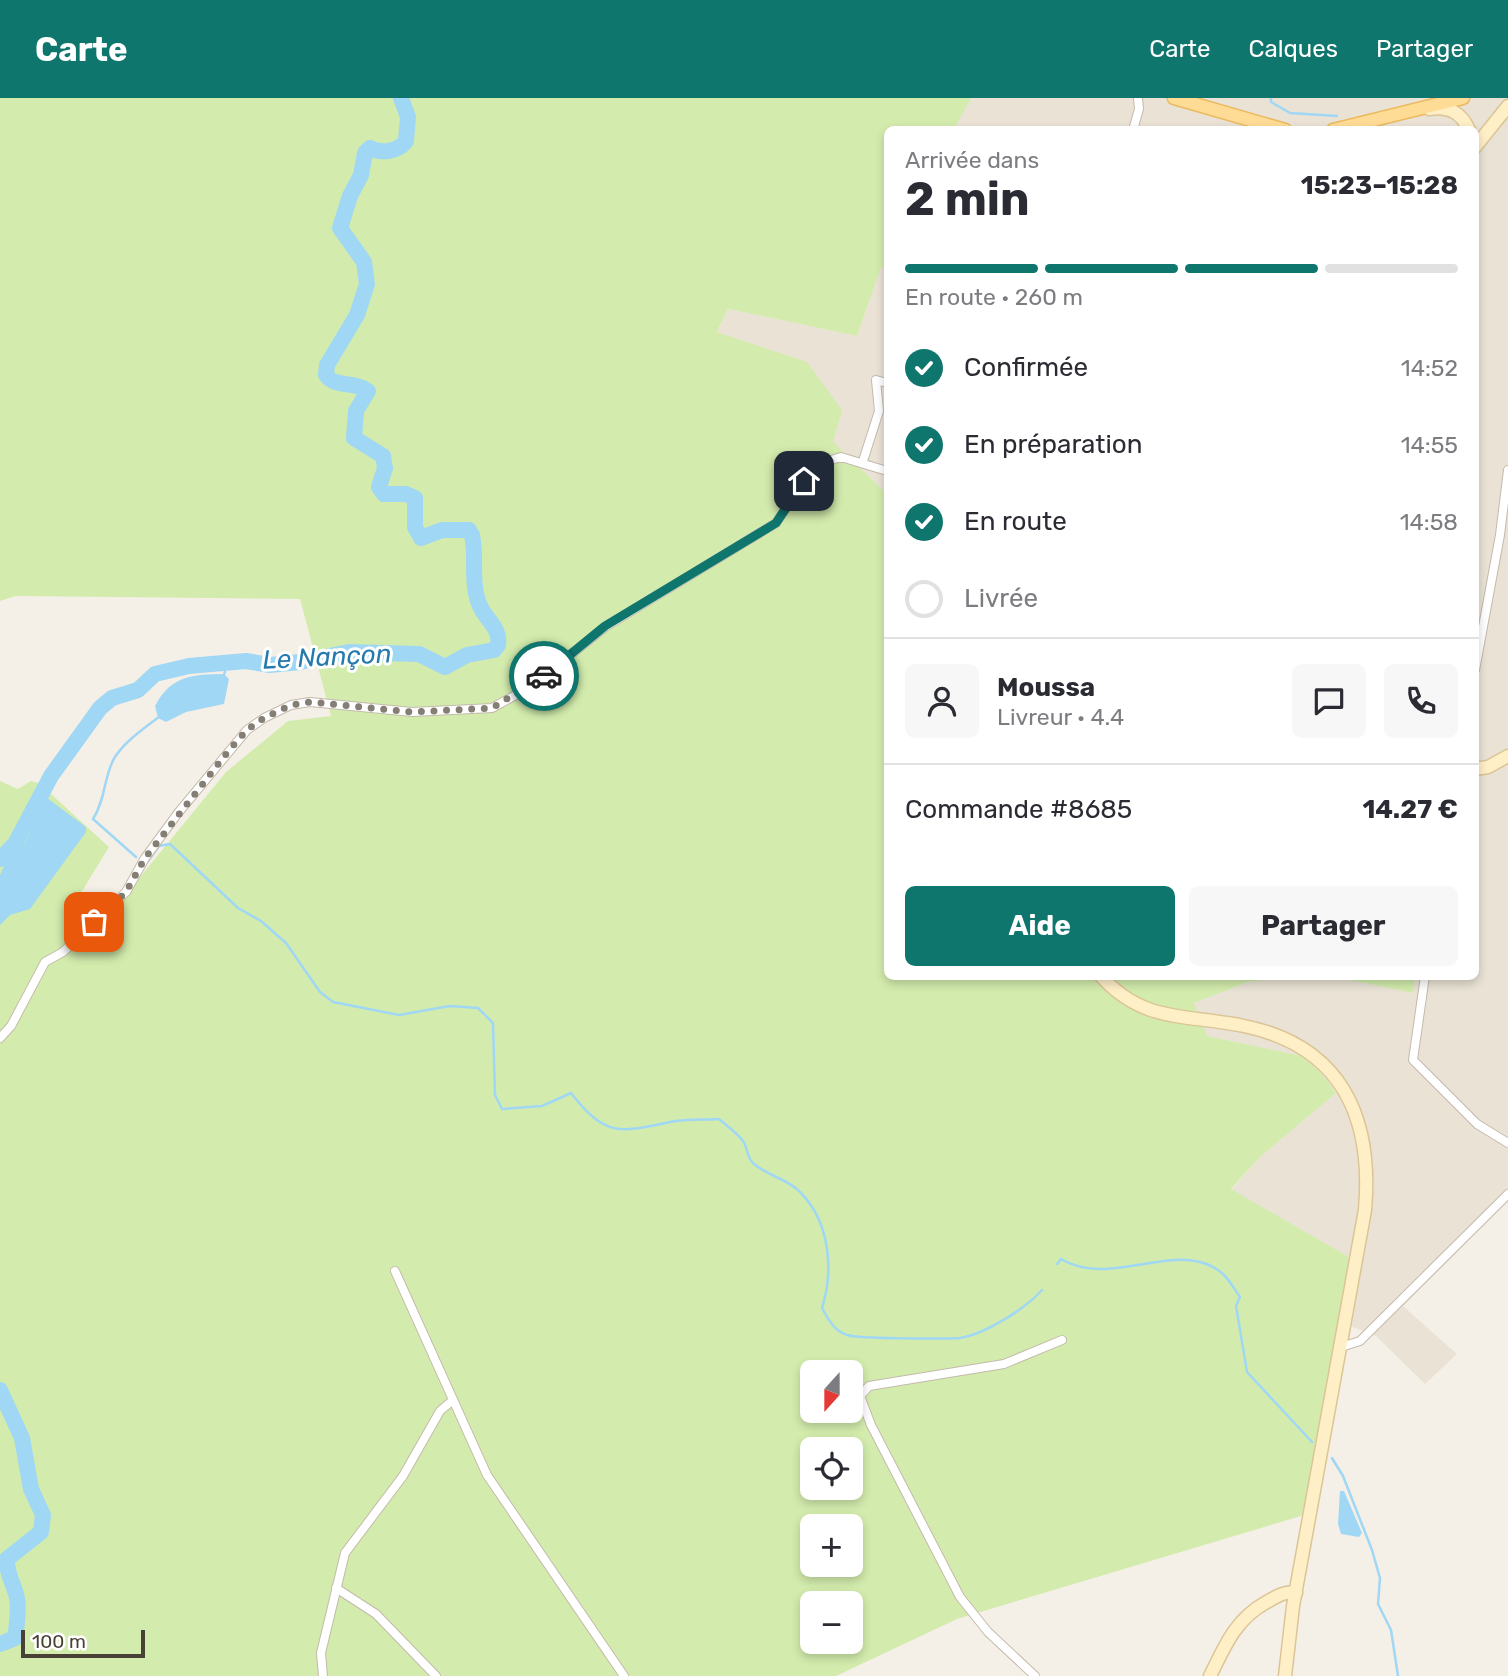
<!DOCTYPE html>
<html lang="fr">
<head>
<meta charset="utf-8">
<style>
  body { margin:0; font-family:Rubik,sans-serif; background:#f7f7f7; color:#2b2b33; height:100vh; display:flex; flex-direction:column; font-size:26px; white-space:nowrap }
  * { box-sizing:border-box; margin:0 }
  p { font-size:23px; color:#7c7c81 }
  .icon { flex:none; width:38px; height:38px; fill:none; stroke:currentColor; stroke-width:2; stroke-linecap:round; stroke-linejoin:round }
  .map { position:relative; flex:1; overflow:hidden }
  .drawer { position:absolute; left:884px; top:28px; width:595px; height:854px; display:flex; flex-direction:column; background:#fff; border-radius:10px; box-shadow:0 4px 10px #0003 }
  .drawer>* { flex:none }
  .needle { width:46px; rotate:201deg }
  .fabs { position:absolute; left:800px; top:1262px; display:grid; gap:14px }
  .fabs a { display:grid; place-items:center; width:63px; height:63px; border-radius:10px; background:#fff; box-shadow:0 4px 10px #0003; font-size:35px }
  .scale { position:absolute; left:21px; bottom:18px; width:124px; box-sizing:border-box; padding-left:7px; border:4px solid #494036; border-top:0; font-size:19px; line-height:24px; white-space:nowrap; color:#494036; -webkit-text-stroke:5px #fff; paint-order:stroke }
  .pin { position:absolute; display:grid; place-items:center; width:60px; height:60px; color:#fff; margin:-30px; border-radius:14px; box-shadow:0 4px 10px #0006 }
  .courier { position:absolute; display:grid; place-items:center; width:70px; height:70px; margin:-35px; border:5px solid #0f766e; border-radius:50%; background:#fff; color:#222; box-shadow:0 2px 9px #0007 }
  .overview em { font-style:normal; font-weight:700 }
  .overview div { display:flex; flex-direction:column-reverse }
  .overview { display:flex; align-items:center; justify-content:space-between; height:119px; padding:0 21px }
  h1 { font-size:46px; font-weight:700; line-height:52px }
  .bar { display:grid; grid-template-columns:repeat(4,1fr); gap:10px 7px; align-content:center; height:84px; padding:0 21px }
  .bar i { height:9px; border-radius:5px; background:#e1e1e2 }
  .bar .active { background:#0f766e }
  .bar p { grid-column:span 4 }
  .line { display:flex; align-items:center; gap:18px; padding:0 21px; border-top:2px solid #e1e1e2 }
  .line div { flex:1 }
  .round { display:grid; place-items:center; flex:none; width:74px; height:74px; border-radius:10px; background:#f7f7f7 }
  ol { padding:0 21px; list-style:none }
  li { display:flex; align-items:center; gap:21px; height:77px }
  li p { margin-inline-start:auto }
  li .icon { padding:7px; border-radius:50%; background:#0f766e; color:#fff; stroke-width:4 }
  li:last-child { color:#7c7c81 }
  li i { width:38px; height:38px; border:4px solid #e1e1e2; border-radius:50% }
  .action { display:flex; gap:14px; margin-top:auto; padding:14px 21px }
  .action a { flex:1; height:80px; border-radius:10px; background:#0f766e; color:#fff; font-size:28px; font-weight:700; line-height:80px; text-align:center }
  .action a+a { background:#f7f7f7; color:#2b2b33 }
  header { display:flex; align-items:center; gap:42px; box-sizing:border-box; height:98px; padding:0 35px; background:#0f766e; color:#fff }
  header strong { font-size:33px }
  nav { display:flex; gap:38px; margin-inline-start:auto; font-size:24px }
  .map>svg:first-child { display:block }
  .residential { fill:#e9e2d5 }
  .green { fill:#d3ecad; fill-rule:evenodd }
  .water { fill:#a0d7f5 }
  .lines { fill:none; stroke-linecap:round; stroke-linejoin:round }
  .stream { stroke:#a0d7f5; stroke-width:2.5 }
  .river { stroke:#a0d7f5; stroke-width:16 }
  .street-casing { stroke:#c4baac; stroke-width:10 }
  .secondary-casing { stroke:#dbc596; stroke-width:15 }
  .primary-casing { stroke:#ecba5e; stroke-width:15 }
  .street { stroke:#fff; stroke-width:8 }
  .secondary { stroke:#ffefc7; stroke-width:12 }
  .primary { stroke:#ffdc96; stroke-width:12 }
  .done { stroke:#857e74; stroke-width:7; stroke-dasharray:0 12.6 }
  .route { stroke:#0f766e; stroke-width:9 }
  .labels { text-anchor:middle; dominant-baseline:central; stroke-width:6; stroke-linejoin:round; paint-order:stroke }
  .water-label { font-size:26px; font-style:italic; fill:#2579ac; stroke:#fff }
</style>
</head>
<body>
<header>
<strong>Carte</strong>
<nav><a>Carte</a><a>Calques</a><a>Partager</a></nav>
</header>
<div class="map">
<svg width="1508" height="1578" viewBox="0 0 1508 1578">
  <rect width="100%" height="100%" fill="#f5f0e7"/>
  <g class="residential">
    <path d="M793 0H1508V1104L1403 1208 1457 1256 1425 1286 1376 1238 1340 1224 1349 1159 1231 1092 1260 1059 1336 994 1301 958 1206 938 1194 905 1248 884 1298 879H1335L1413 895 1415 879 1475 878V32H887Z"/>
    <path d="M881 168 887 169V396L717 235 728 211 857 238Z"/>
  </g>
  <g class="green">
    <path d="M0 0H971L954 31 887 32V169H881L857 238 728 211 717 234 807 264 842 312 833 344 887 396V878L1298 879 1248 884 1194 905 1207 938 1302 958 1320 974 1336 995 1260 1059 1231 1091 1349 1159 1326 1350 1301 1418 957 1521 836 1578H0V683L18 691 31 683 39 685 109 749 73 808 100 828 226 674 288 623 331 618 300 501 16 498 0 503ZM812 1274H850V1312H812ZM812 1351H850V1390H812ZM812 1428H850V1466H812ZM812 1505H850V1544H812Z"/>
    <path d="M1335 879H1415L1413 895Z"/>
  </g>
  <g class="water">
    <path d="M224 576 229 581 224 606 186 614 166 624 158 620 155 608C170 578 193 576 224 576Z"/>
    <path d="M47 700 86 729V734L30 811 10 817 0 827V777L5 766 24 747Z"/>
    <path d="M1340 1393H1344L1362 1435 1359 1439 1341 1436 1338 1426Z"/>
  </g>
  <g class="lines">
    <g class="stream">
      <path d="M1271 0V4L1290 15 1337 18"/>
      <path d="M224 577 227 565"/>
      <path d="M136 759 93 721C106 701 104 676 115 659 126 642 145 630 160 618"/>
      <path d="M148 763 159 748 170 746 238 810 261 823 286 845 320 894 333 904 399 917 450 908 478 910 493 925 495 997 502 1011 542 1008 571 995C608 1043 623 1033 676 1023 690 1021 705 1022 719 1021 727 1028 737 1035 743 1043 748 1050 746 1059 754 1066 768 1078 788 1081 800 1094 830 1124 834 1172 822 1210 828 1221 834 1233 847 1237 859 1241 945 1241 960 1240 985 1236 1025 1211 1042 1192"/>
      <path d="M1057 1166 1061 1161C1112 1192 1183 1137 1224 1177 1230 1183 1235 1192 1240 1199L1236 1208 1247 1274 1312 1344"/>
      <path d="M1332 1360 1343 1378 1372 1452 1380 1480 1378 1506 1391 1532 1398 1578"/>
    </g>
    <g class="river">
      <path d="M0 761 15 746 51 678 100 610 112 600 138 592 155 576 189 568 246 563 270 567 300 564 349 554 419 556 445 569 467 557 494 552 498 547C501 530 486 522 480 508 470 486 477 460 472 437L469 432H442L421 440 415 429V400L406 396H384L379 389 385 370 383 358 354 340 356 313 368 293C355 283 335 290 326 277L327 267 357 217 367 186 364 164 340 130 350 98 361 77 365 55 370 50C381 56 398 54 406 43L408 19 401 0"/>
      <path d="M0 1292 22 1340 31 1391 43 1417 41 1434 7 1461C6 1475 14 1486 17 1500 19 1513 17 1527 15 1540L0 1546"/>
    </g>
    <defs>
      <g id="street">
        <path d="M1133 32 1139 11 1138 0"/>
        <path d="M863 363 879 313 876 282 887 285"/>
        <path d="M1475 572 1500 437 1508 372"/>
        <path d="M1425 878 1413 962 1477 1026 1508 1045"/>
        <path d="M0 940 11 928 45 864 63 854 126 794 145 760 178 715 247 632 264 620 291 607 310 604 412 614 492 610 532 588 605 529 776 425 804 383 828 363 841 359 887 373"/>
        <path d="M395 1173 487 1377 624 1578"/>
        <path d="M1341 1249 1360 1243 1508 1096"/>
        <path d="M336 1490 376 1516 436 1578"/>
        <path d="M323 1578 321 1555 345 1455 403 1378 440 1313 453 1302"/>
        <path d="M1035 1578 988 1534 960 1499 871 1327 860 1298 869 1288 1004 1266 1062 1242"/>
      </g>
      <g id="secondary">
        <path d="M1429 11C1449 8 1461 14 1469 32"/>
        <path d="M1475 49 1508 8"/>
        <path d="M1475 671 1488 669 1508 658"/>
        <path d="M1101 878C1144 926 1188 916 1244 928 1342 948 1373 1020 1365 1112L1293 1508 1285 1578"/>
        <path d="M1210 1578C1225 1548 1235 1522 1265 1505 1276 1499 1283 1493 1296 1495"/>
      </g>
      <g id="primary">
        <path d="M1174 0 1285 32"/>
        <path d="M1333 32 1463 0"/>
      </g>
    </defs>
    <use href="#street" class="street-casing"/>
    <use href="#secondary" class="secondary-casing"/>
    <use href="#primary" class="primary-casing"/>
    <use href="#street" class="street"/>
    <use href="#secondary" class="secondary"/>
    <use href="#primary" class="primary"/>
  </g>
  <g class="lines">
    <path class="done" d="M94 824 126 794 145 760 230 651 247 632 264 620 291 607 310 604 412 614 492 610 544 578"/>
    <path class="route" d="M544 578 605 528 776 425 804 383"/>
  </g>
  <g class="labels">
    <g class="water-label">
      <text transform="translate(327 559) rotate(-3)">Le Nançon</text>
    </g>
  </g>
</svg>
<div class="fabs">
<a><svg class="needle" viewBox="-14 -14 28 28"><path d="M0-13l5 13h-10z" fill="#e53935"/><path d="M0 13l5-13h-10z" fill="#7c7c81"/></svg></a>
<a><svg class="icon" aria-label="locate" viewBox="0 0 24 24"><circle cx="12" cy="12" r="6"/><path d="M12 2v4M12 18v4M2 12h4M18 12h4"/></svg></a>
<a>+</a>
<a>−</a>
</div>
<div class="scale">100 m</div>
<div class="pin" style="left:94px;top:824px;background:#ea580c"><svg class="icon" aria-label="bag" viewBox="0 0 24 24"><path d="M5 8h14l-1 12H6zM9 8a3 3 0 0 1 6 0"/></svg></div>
<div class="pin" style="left:804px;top:383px;background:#1f2937"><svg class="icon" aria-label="home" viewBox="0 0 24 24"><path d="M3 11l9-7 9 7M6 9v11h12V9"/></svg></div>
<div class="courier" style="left:544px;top:578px"><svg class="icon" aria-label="car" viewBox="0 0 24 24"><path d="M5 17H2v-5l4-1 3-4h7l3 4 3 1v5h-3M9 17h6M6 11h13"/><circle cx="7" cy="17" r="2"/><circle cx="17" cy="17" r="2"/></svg></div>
<section class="drawer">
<div class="overview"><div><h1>2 min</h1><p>Arrivée dans</p></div><em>15:23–15:28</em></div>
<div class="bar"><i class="active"></i><i class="active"></i><i class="active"></i><i></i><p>En route · 260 m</p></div>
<ol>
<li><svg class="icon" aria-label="check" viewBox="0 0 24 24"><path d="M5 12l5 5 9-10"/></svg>Confirmée<p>14:52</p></li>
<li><svg class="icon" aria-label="check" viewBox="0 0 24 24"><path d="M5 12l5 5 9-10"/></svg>En préparation<p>14:55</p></li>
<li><svg class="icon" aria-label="check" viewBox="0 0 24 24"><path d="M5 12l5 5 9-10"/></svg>En route<p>14:58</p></li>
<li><i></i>Livrée</li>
</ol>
<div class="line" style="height:126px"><a class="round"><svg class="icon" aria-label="person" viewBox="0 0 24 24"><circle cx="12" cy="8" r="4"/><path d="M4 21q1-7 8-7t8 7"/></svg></a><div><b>Moussa</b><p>Livreur · 4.4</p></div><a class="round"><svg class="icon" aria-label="chat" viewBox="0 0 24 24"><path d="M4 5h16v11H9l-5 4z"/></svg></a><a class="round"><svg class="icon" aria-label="phone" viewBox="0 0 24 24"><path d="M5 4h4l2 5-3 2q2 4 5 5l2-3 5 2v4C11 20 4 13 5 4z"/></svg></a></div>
<div class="line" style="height:91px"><div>Commande #8685</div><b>14.27 €</b></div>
<div class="action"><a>Aide</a><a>Partager</a></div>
</section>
</div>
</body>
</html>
